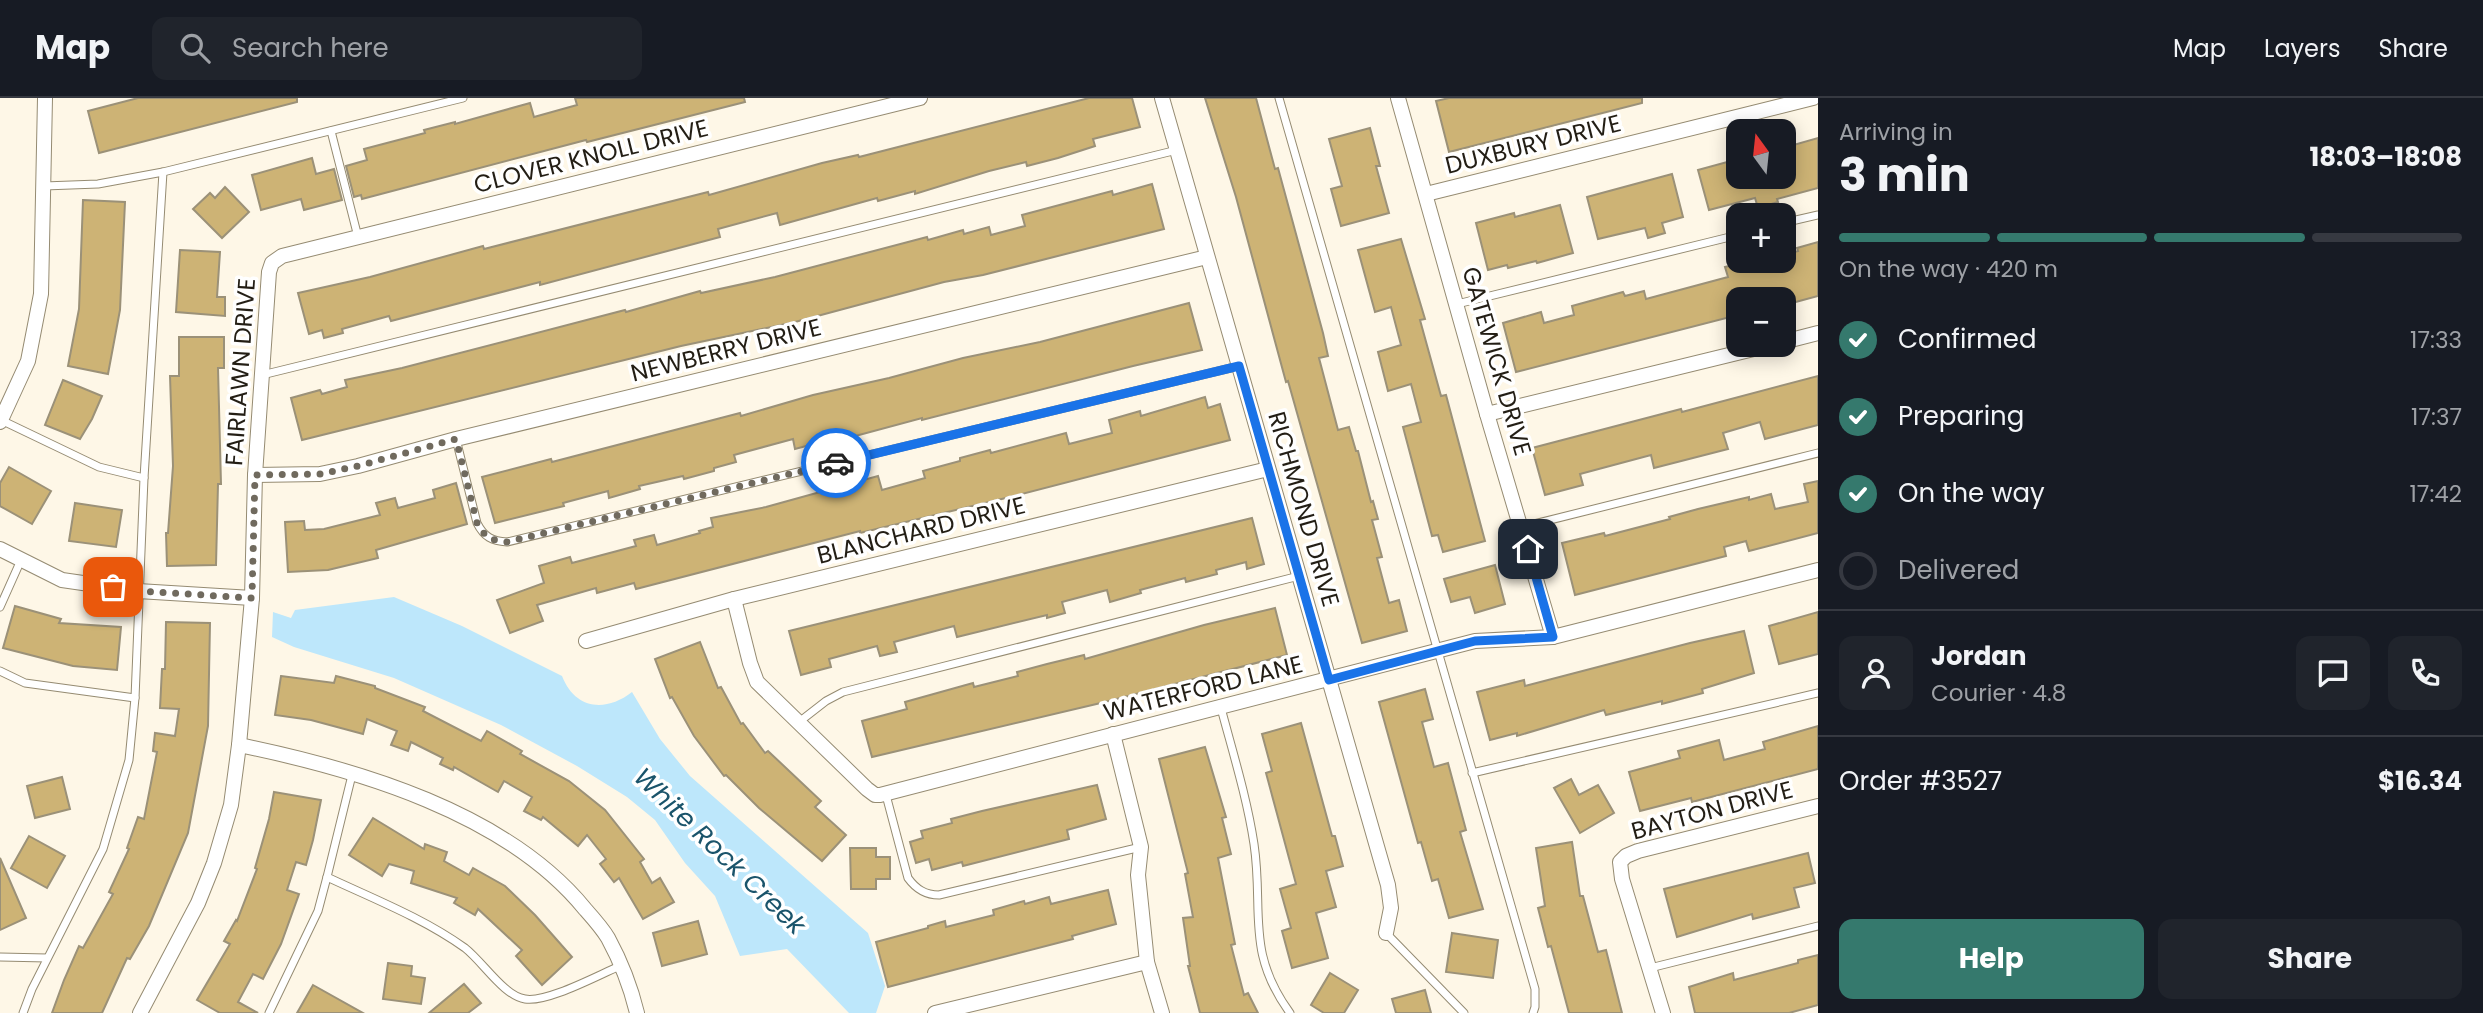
<!DOCTYPE html>
<html lang="en">
<head>
<meta charset="utf-8">
<style>
  body { margin:0; font-family:Poppins,sans-serif; background:#20242c; color:#f1f3f6; height:100vh; display:flex; flex-direction:column; font-size:26px; white-space:nowrap }
  * { box-sizing:border-box; margin:0 }
  p { font-size:23px; color:#9ea1a6 }
  .icon { flex:none; width:38px; height:38px; fill:none; stroke:currentColor; stroke-width:2; stroke-linecap:round; stroke-linejoin:round }
  .map { position:relative; flex:1; overflow:hidden }
  .drawer { display:flex; flex-direction:column; background:#171b24; width:665px }
  .drawer>* { flex:none }
  .needle { width:46px; rotate:345deg }
  .fabs { position:absolute; left:1726px; top:21px; display:grid; gap:14px }
  .fabs a { display:grid; place-items:center; width:70px; height:70px; border-radius:14px; background:#171b24; box-shadow:0 4px 18px #0003; font-size:35px }
  .pin { position:absolute; display:grid; place-items:center; width:60px; height:60px; color:#fff; margin:-30px; border-radius:14px; box-shadow:0 4px 10px #0006 }
  .courier { position:absolute; display:grid; place-items:center; width:70px; height:70px; margin:-35px; border:5px solid #1a73e8; border-radius:50%; background:#fff; color:#222; box-shadow:0 2px 9px #0007 }
  .overview em { font-style:normal; font-weight:700 }
  .overview div { display:flex; flex-direction:column-reverse }
  .overview { display:flex; align-items:center; justify-content:space-between; height:119px; padding:0 21px }
  h1 { font-size:46px; font-weight:700; line-height:52px }
  .bar { display:grid; grid-template-columns:repeat(4,1fr); gap:10px 7px; align-content:center; height:84px; padding:0 21px }
  .bar i { height:9px; border-radius:5px; background:#363941 }
  .bar .current { background:#35796d }
  .bar p { grid-column:span 4 }
  .line { display:flex; align-items:center; gap:18px; padding:0 21px; border-top:2px solid #363941 }
  .line div { flex:1 }
  .round { display:grid; place-items:center; flex:none; width:74px; height:74px; border-radius:14px; background:#20242c }
  ol { padding:0 21px; list-style:none }
  li { display:flex; align-items:center; gap:21px; height:77px }
  li p { margin-inline-start:auto }
  li .icon { padding:7px; border-radius:50%; background:#35796d; color:#fff; stroke-width:4 }
  li:last-child { color:#9ea1a6 }
  li i { width:38px; height:38px; border:4px solid #363941; border-radius:50% }
  .primary-button { display:flex; gap:14px; margin-top:auto; padding:14px 21px }
  .primary-button a { flex:1; height:80px; border-radius:14px; background:#35796d; color:#fff; font-size:28px; font-weight:700; line-height:80px; text-align:center }
  .primary-button a+a { background:#20242c; color:#f1f3f6 }
  header { display:flex; align-items:center; gap:42px; box-sizing:border-box; height:98px; padding:0 35px; background:#171b24; border-bottom:2px solid #363941 }
  header strong { font-size:33px }
  nav { display:flex; gap:38px; margin-inline-start:auto; font-size:24px }
  .search { width:490px; height:63px; background:#20242c; display:flex; align-items:center; gap:18px; box-sizing:border-box; padding:0 24px; border-radius:14px; color:#9ea1a6; font-size:26px }
  main { display:flex; flex:1; min-height:0 }
  .map>svg:first-child { display:block }
  .water { fill:#bde7fb }
  .building { fill:#cdb375; stroke:#9b9178; stroke-width:2 }
  .lines { fill:none; stroke-linecap:round; stroke-linejoin:round }
  .lane-casing { stroke:#958b72; stroke-width:9 }
  .street-casing { stroke:#958b72; stroke-width:16 }
  .lane { stroke:#fff; stroke-width:7 }
  .street { stroke:#fff; stroke-width:14 }
  .done { stroke:#706a5e; stroke-width:7; stroke-dasharray:0 12.6 }
  .route { stroke:#1a73e8; stroke-width:9 }
  .labels { text-anchor:middle; dominant-baseline:central; stroke-width:7; stroke-linejoin:round; paint-order:stroke }
  .street-label { font-size:24px; fill:#231e15; stroke:#fff }
  .water-label { font-size:26px; font-style:italic; fill:#1a546b; stroke:#fff }
</style>
</head>
<body>
<header>
<strong>Map</strong>
<div class="search"><svg class="icon" aria-label="search" viewBox="0 0 24 24"><circle cx="10" cy="10" r="6"/><path d="M15 15l6 6"/></svg>Search here</div>
<nav><a>Map</a><a>Layers</a><a>Share</a></nav>
</header>
<main>
<div class="map">
<svg width="1818" height="915" viewBox="0 0 1818 915">
  <rect width="100%" height="100%" fill="#fef7e7"/>
  <path class="water" d="M394 499 462 528 562 578C575 611 605 615 632 594L660 641 690 678 868 835 885 888 876 915H849L787 851 740 858 715 798 685 765 655 722 627 699 577 668 501 627 394 580 294 549 272 539 273 514 291 520 295 512Z"/>
  <g class="building">
    <path d="M138 0H297V4L99 55 88 13Z"/>
    <path d="M575 0H744L745 4 587 44 586 42 362 101 361 97 354 99 346 68 367 62 364 51 425 35 424 32 455 24V26L530 5 534 19 577 7Z"/>
    <path d="M1089 0H1132L1140 29 1093 41 1095 48 1058 60 1027 68 1026 64 989 73 915 96V93L878 103 877 100 780 127 777 115 718 131 720 139 540 187V184L391 223 389 218 342 231 343 235 324 240 322 232 309 236 298 195 370 179 483 148 484 151 708 94 709 97 822 65 858 57 859 59Z"/>
    <path d="M1205 0H1256L1275 71 1278 70 1323 235 1328 258 1319 260 1338 332 1349 329 1356 353H1358L1371 404 1373 403 1378 421 1372 422 1382 459 1377 460 1389 505 1399 502 1407 533 1362 545 1288 283 1286 284 1236 99Z"/>
    <path d="M1449 0H1642V5L1449 54 1436 3Z"/>
    <path d="M1370 30 1380 68H1376L1389 115 1341 128 1331 91 1342 88 1329 41Z"/>
    <path d="M1818 40V90L1777 101 1778 104 1758 110 1755 100 1709 112 1698 72 1738 61V79H1783V50Z"/>
    <path d="M312 60 316 76 334 71 342 102 304 112 301 101 261 112 252 77Z"/>
    <path d="M1672 76 1683 119 1662 125 1665 135 1648 140 1645 130 1598 141 1587 99Z"/>
    <path d="M1152 86 1164 131 983 177 944 184 795 224 681 248 302 342 291 300 320 292 322 296 347 289 345 282 402 270 625 212 626 214 700 193 701 195 775 179 927 139 928 142 963 132 964 136 989 129 991 137 1025 128 1022 117 1112 93 1113 97Z"/>
    <path d="M225 89 249 114 222 140 193 111 210 95 215 100Z"/>
    <path d="M83 102 125 104 120 212 108 276 68 268 79 211Z"/>
    <path d="M1560 107 1573 155 1537 165 1536 163 1508 170 1507 167 1488 172 1476 125 1514 115 1515 119Z"/>
    <path d="M1401 141 1425 221 1420 222 1441 298 1446 297 1485 443 1443 454 1438 437 1432 438 1403 329 1421 324 1411 286 1388 293 1378 254 1401 247 1391 209 1375 214 1358 152Z"/>
    <path d="M1818 144V198L1792 205 1791 201H1738V217L1516 274 1503 225 1541 214 1544 225 1574 217 1572 208 1623 194 1625 198 1644 193 1646 201 1728 179 1725 169 1749 163H1783V157L1798 153 1797 150Z"/>
    <path d="M180 152 220 154 217 199H225V218L176 214Z"/>
    <path d="M1189 205 1202 252 1133 268 922 322V320L833 344 832 341 795 351 793 341 734 357 736 364 714 370V373L684 381 683 378 639 388 640 391 609 400 608 393 563 405 564 408 495 425 482 379 551 361 552 364 740 315 741 318 813 297 889 280 963 260 1040 244Z"/>
    <path d="M179 239H224V270H218L221 386H218L216 467 167 468 166 435H168L173 368 170 278H179Z"/>
    <path d="M1818 278V327L1765 341 1760 324 1723 335 1728 351 1654 370 1651 357 1580 376 1583 387 1545 397 1532 350 1681 311 1682 314Z"/>
    <path d="M63 282 102 298 92 321 80 341 45 327Z"/>
    <path d="M1205 299 1208 310 1220 306 1230 342 1010 399 860 435V433L636 491 634 485 597 495 596 490 537 507 543 523 510 535 497 502 544 485 539 468 570 459 572 465 636 448 634 442 654 437 657 447 700 435 699 433 713 429 711 420 766 409 878 378 882 392 925 380 923 373 960 363V360L990 352 991 355 1066 335 1069 346 1112 335 1109 322 1140 313 1141 318Z"/>
    <path d="M9 369 51 393 32 426 0 408V385Z"/>
    <path d="M1818 383V435L1749 453 1746 443 1724 449 1726 458 1575 497 1562 445 1604 435 1605 438 1670 421 1669 419 1698 411 1749 399V402L1771 396 1775 411 1808 404 1804 386Z"/>
    <path d="M456 385 467 426 376 452 378 460 328 472 288 474 285 424 304 423 305 432 324 431 380 417 376 405 395 400 398 410 435 400 433 392Z"/>
    <path d="M75 405 122 412 116 449 69 443Z"/>
    <path d="M1252 420 1264 466 1247 471 1246 464 1216 472 1217 476 1186 484 1185 480 1140 492 1141 495 1110 504 1107 492 1062 504 1065 515 1047 520V517L957 539 954 528 894 544 897 554 880 558 877 548 829 561 831 569 801 577 789 533Z"/>
    <path d="M1495 467 1505 506 1475 515 1470 499 1451 504 1444 481Z"/>
    <path d="M15 508 61 521 59 525 121 529 117 572 73 568 3 550Z"/>
    <path d="M1275 510 1287 557 1105 604 872 659 862 623 907 611 905 604 973 585 974 589 1018 578 1017 574 1047 566 1084 557 1085 561 1204 527Z"/>
    <path d="M1818 514V556L1779 566 1769 528Z"/>
    <path d="M166 524 210 525 208 628 188 735 149 828 130 861 127 860 102 915H52L64 882 79 848 83 850 113 796 109 794 129 751 127 750 138 719 144 721 157 654 153 653 155 635 175 638 179 611 160 610 162 571H165Z"/>
    <path d="M1744 533 1754 575 1702 591 1703 595 1662 606V603L1606 617 1604 612 1517 638V635L1490 642 1477 594 1524 582 1525 588 1690 545Z"/>
    <path d="M700 544 718 590 721 589 741 626 743 625 765 655 768 653 821 703 815 709 846 737 822 763 759 710 726 677 724 678 694 638 672 599 670 600 655 561Z"/>
    <path d="M281 578 334 585 336 578 375 588V590L425 609 423 613 481 643 487 633 522 653 520 656 569 683 605 712 644 761 640 764 652 785 660 780 674 804 643 821 619 780 614 784 600 766 606 761 587 737 578 748 543 719 541 722 524 713 532 699 504 683 498 694 454 669 453 672 440 666 443 660 411 644 408 653 391 647 397 633 367 621 363 636 311 622 275 617Z"/>
    <path d="M1425 591 1433 621 1422 624 1434 669 1448 665 1466 732 1460 734 1483 811 1449 820 1438 781 1432 783 1421 744 1418 745 1379 604Z"/>
    <path d="M1301 625 1332 738H1335L1343 768 1326 773 1336 809 1316 815 1328 860 1292 870 1282 833 1291 830 1280 791 1296 786 1266 675 1272 673 1262 636Z"/>
    <path d="M1818 628V671L1692 704 1691 700 1640 713 1629 674 1680 660 1678 653 1719 642 1724 662 1765 651 1763 644Z"/>
    <path d="M1205 649 1226 719 1222 720 1231 756 1218 760 1235 846 1231 847 1244 897 1248 895 1258 915H1200L1188 868H1190L1183 820 1193 819 1185 776 1188 775 1159 661Z"/>
    <path d="M62 679 70 711 35 720 27 688Z"/>
    <path d="M1571 681 1579 697 1598 687 1614 715 1580 735 1554 690Z"/>
    <path d="M1097 687 1106 721 1067 732 1069 741 963 768 962 764 932 772 929 761 916 765 910 744 923 740 921 733 952 725 951 721 982 713Z"/>
    <path d="M274 694 321 702 313 742 306 767 296 764 287 792 299 796 281 846 263 881 253 876 238 904 258 915H220L197 902 230 846 224 843 236 822 237 823 257 771 255 770 269 721Z"/>
    <path d="M373 720 424 751 425 746 447 754 444 763 469 777 473 770 505 788 535 817 572 859 542 887 516 858 522 852 478 811 475 817 454 805 457 800 411 785 414 773 389 766 382 778 349 757Z"/>
    <path d="M29 738 65 758 47 790 11 770Z"/>
    <path d="M1572 744 1580 798H1583L1598 854 1606 852 1622 915H1569L1551 848 1548 849 1538 810 1545 808 1536 750Z"/>
    <path d="M850 750H876V759H890V781H876V791H851Z"/>
    <path d="M1808 755 1815 785 1794 790 1799 809 1753 821 1752 816 1677 839 1664 791Z"/>
    <path d="M0 760 26 820 0 832Z"/>
    <path d="M1108 792 1116 826 1072 838 1073 841 888 889 876 844 928 830V828L945 823 946 829 994 817 993 812 1024 803 1025 806 1049 799 1051 806Z"/>
    <path d="M698 823 707 856 662 868 653 835Z"/>
    <path d="M1452 835 1498 842 1493 880 1446 874Z"/>
    <path d="M1818 857V907L1789 915H1695L1689 889 1733 875 1734 882 1798 865V862Z"/>
    <path d="M388 865 412 868 411 878 425 880 421 906 383 901Z"/>
    <path d="M1330 875 1358 892 1344 915H1324L1311 907Z"/>
    <path d="M464 886 481 905 468 915H429Z"/>
    <path d="M313 887 363 915H297Z"/>
    <path d="M1425 892 1431 915H1396L1392 901Z"/>
  </g>
  <g class="lines">
    <defs>
      <g id="lane">
        <path d="M1279 0 1535 891V909L1533 915"/>
        <path d="M331 33 358 139"/>
        <path d="M44 88 98 86 163 74 463 0"/>
        <path d="M1783 125 1818 117"/>
        <path d="M1457 206 1738 137"/>
        <path d="M262 277 1177 52"/>
        <path d="M1 322 99 369 144 380"/>
        <path d="M456 341 477 425C484 439 492 443 507 444L1239 268"/>
        <path d="M1522 429 1818 355"/>
        <path d="M0 509 21 462"/>
        <path d="M0 573 25 585 135 600"/>
        <path d="M1221 610C1233 655 1247 700 1254 746 1264 813 1245 853 1290 915"/>
        <path d="M799 624 826 603 843 594 1299 478"/>
        <path d="M1472 675 1818 595"/>
        <path d="M352 677 327 779C374 801 423 820 465 850 483 864 504 898 525 901 547 905 598 877 620 868"/>
        <path d="M886 697 908 780C916 791 925 797 939 797L1141 749"/>
        <path d="M1386 835 1464 915"/>
        <path d="M0 859 47 860"/>
        <path d="M1650 870 1818 828"/>
        <path d="M23 915 32 891 103 751 129 662 135 600 144 380 163 74"/>
        <path d="M269 915 318 813 327 779"/>
      </g>
      <g id="street">
        <path d="M1162 0 1388 787 1391 810 1386 835"/>
        <path d="M1398 0 1487 316 1553 539"/>
        <path d="M1426 96 1813 0"/>
        <path d="M1783 244 1818 235"/>
        <path d="M1487 316 1770 247"/>
        <path d="M0 324 28 263 41 196 45 0"/>
        <path d="M255 377 320 376 358 368 456 341 1207 159"/>
        <path d="M0 451 62 482 138 493 252 500"/>
        <path d="M734 501 750 565 757 584 867 691 875 697H880L1475 543 1553 539 1818 472"/>
        <path d="M586 543 734 501 1268 371"/>
        <path d="M1113 636 1141 749 1138 777 1147 864 1162 915"/>
        <path d="M239 647C357 671 507 715 585 811 593 820 602 830 608 840 620 862 631 890 637 915"/>
        <path d="M140 915 198 805 214 765 231 707 239 647 252 500 255 377 269 174 272 165 282 158 920 0"/>
        <path d="M935 915 1147 864"/>
        <path d="M1663 915 1622 781 1620 764 1626 758 1638 753 1818 708"/>
      </g>
    </defs>
    <use href="#lane" class="lane-casing"/>
    <use href="#street" class="street-casing"/>
    <use href="#lane" class="lane"/>
    <use href="#street" class="street"/>
  </g>
  <g class="lines">
    <path class="done" d="M113 489 138 493 252 500 255 377 320 376 358 368 456 341 477 425C484 439 492 443 507 444L836 365"/>
    <path class="route" d="M836 365 1239 268 1329 582 1475 543 1553 539 1528 451"/>
  </g>
  <g class="labels">
    <g class="street-label">
      <text transform="translate(1533 46) rotate(-14)">DUXBURY DRIVE</text>
      <text transform="translate(591 58) rotate(-14)">CLOVER KNOLL DRIVE</text>
      <text transform="translate(726 252) rotate(-14)">NEWBERRY DRIVE</text>
      <text transform="translate(1497 263) rotate(74)">GATEWICK DRIVE</text>
      <text transform="translate(240 274) rotate(-86)">FAIRLAWN DRIVE</text>
      <text transform="translate(1304 411) rotate(74)">RICHMOND DRIVE</text>
      <text transform="translate(921 432) rotate(-14)">BLANCHARD DRIVE</text>
      <text transform="translate(1203 590) rotate(-14)">WATERFORD LANE</text>
      <text transform="translate(1712 712) rotate(-15)">BAYTON DRIVE</text>
    </g>
    <g class="water-label">
      <text transform="translate(720 753) rotate(44)">White Rock Creek</text>
    </g>
  </g>
</svg>
<div class="fabs">
<a><svg class="needle" viewBox="-14 -14 28 28"><path d="M0-13l5 13h-10z" fill="#e53935"/><path d="M0 13l5-13h-10z" fill="#9ea1a6"/></svg></a>
<a>+</a>
<a>−</a>
</div>
<div class="pin" style="left:113px;top:489px;background:#ea580c"><svg class="icon" aria-label="bag" viewBox="0 0 24 24"><path d="M5 8h14l-1 12H6zM9 8a3 3 0 0 1 6 0"/></svg></div>
<div class="pin" style="left:1528px;top:451px;background:#1f2937"><svg class="icon" aria-label="home" viewBox="0 0 24 24"><path d="M3 11l9-7 9 7M6 9v11h12V9"/></svg></div>
<div class="courier" style="left:836px;top:365px"><svg class="icon" aria-label="car" viewBox="0 0 24 24"><path d="M5 17H2v-5l4-1 3-4h7l3 4 3 1v5h-3M9 17h6M6 11h13"/><circle cx="7" cy="17" r="2"/><circle cx="17" cy="17" r="2"/></svg></div>
</div>
<section class="drawer">
<div class="overview"><div><h1>3 min</h1><p>Arriving in</p></div><em>18:03–18:08</em></div>
<div class="bar"><i class="current"></i><i class="current"></i><i class="current"></i><i></i><p>On the way · 420 m</p></div>
<ol>
<li><svg class="icon" aria-label="check" viewBox="0 0 24 24"><path d="M5 12l5 5 9-10"/></svg>Confirmed<p>17:33</p></li>
<li><svg class="icon" aria-label="check" viewBox="0 0 24 24"><path d="M5 12l5 5 9-10"/></svg>Preparing<p>17:37</p></li>
<li><svg class="icon" aria-label="check" viewBox="0 0 24 24"><path d="M5 12l5 5 9-10"/></svg>On the way<p>17:42</p></li>
<li><i></i>Delivered</li>
</ol>
<div class="line" style="height:126px"><a class="round"><svg class="icon" aria-label="person" viewBox="0 0 24 24"><circle cx="12" cy="8" r="4"/><path d="M4 21q1-7 8-7t8 7"/></svg></a><div><b>Jordan</b><p>Courier · 4.8</p></div><a class="round"><svg class="icon" aria-label="chat" viewBox="0 0 24 24"><path d="M4 5h16v11H9l-5 4z"/></svg></a><a class="round"><svg class="icon" aria-label="phone" viewBox="0 0 24 24"><path d="M5 4h4l2 5-3 2q2 4 5 5l2-3 5 2v4C11 20 4 13 5 4z"/></svg></a></div>
<div class="line" style="height:91px"><div>Order #3527</div><b>$16.34</b></div>
<div class="primary-button"><a>Help</a><a>Share</a></div>
</section>
</main>
</body>
</html>
